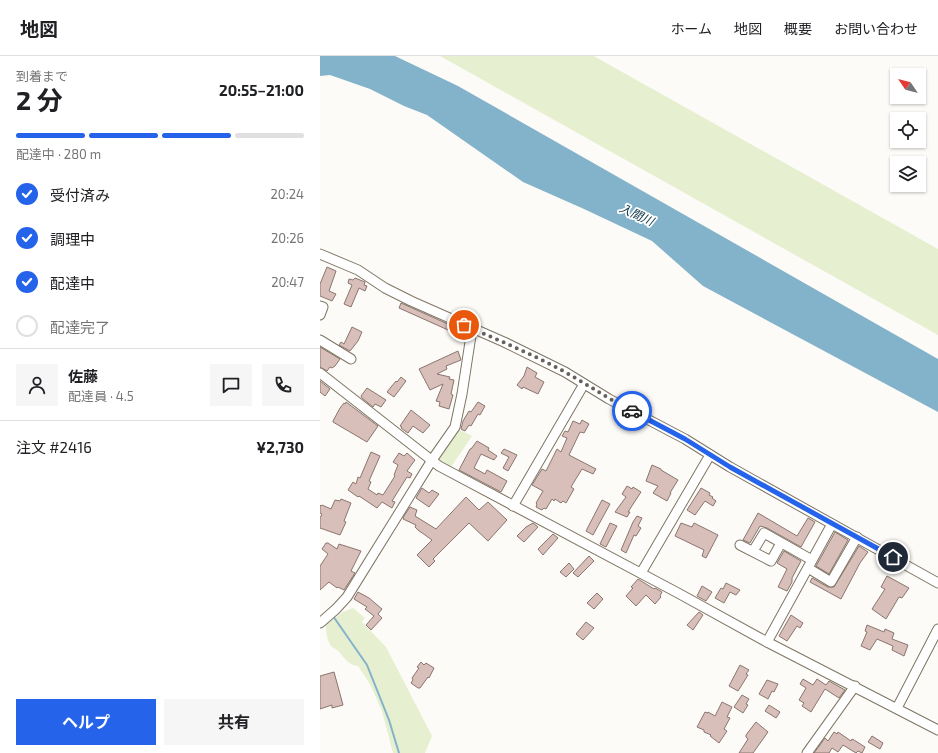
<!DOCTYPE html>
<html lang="ja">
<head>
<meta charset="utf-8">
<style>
  body { margin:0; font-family:"Exo 2","Noto Sans JP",sans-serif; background:#f6f6f6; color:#202124; height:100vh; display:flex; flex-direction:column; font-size:15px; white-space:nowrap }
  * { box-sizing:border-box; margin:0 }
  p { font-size:13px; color:#757577 }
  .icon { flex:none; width:22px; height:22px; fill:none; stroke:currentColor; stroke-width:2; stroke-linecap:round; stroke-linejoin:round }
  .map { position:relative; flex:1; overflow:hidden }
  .panel { display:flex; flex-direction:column; background:#fff; width:320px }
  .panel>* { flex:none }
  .needle { width:26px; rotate:305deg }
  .buttons { position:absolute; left:570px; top:12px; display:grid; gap:8px }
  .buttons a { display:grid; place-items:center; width:36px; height:36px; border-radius:0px; background:#fff; box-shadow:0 1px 3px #0004; font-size:20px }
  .pin { position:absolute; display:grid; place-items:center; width:34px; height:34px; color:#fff; margin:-17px; border:2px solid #fff; border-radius:50%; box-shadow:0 1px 4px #0007 }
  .courier { position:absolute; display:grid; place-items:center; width:40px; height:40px; margin:-20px; border:3px solid #2563eb; border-radius:50%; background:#fff; color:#222; box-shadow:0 1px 5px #0007 }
  .headline em { font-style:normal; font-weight:700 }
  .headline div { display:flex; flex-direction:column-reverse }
  .headline { display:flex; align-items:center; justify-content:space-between; height:68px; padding:0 16px }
  h1 { font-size:26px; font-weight:700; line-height:30px }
  .bar { display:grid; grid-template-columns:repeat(4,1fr); gap:6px 4px; align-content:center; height:48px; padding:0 16px }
  .bar i { height:5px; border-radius:3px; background:#e0e0e0 }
  .bar .selected { background:#2563eb }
  .bar p { grid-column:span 4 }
  .line { display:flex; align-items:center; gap:10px; padding:0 16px; border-top:1px solid #e0e0e0 }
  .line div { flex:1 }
  .round { display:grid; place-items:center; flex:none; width:42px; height:42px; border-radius:0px; background:#f6f6f6 }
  ol { padding:0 16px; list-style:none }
  li { display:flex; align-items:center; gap:12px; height:44px }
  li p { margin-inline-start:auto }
  li .icon { padding:4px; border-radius:50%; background:#2563eb; color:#fff; stroke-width:4 }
  li:last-child { color:#757577 }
  li i { width:22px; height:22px; border:2px solid #e0e0e0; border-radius:50% }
  .button { display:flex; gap:8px; margin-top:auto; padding:8px 16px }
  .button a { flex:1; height:46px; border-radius:0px; background:#2563eb; color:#fff; font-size:16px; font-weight:700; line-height:46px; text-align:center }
  .button a+a { background:#f6f6f6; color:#202124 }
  header { display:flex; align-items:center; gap:24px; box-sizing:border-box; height:56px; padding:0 20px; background:#fff; border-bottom:1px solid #e0e0e0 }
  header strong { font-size:19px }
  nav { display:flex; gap:22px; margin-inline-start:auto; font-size:14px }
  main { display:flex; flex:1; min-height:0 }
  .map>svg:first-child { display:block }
  .green { fill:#e6efd0 }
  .water { fill:#83b3ca }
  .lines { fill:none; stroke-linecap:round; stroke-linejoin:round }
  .stream { stroke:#83b3ca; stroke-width:2 }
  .building { fill:#d8bfb9; stroke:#8b756f }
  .minor-casing { stroke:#7f7664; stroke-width:11 }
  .minor { stroke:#fff; stroke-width:9 }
  .done { stroke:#65625c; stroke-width:4; stroke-dasharray:0 7.2 }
  .route { stroke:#2563eb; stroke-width:5 }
  .labels { text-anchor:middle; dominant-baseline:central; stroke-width:3.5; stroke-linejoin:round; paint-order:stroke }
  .water-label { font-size:12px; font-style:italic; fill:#0e3849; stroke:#fff }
</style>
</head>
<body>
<header>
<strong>地図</strong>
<nav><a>ホーム</a><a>地図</a><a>概要</a><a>お問い合わせ</a></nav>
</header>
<main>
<section class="panel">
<div class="headline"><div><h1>2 分</h1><p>到着まで</p></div><em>20:55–21:00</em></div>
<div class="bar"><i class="selected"></i><i class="selected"></i><i class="selected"></i><i></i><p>配達中 · 280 m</p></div>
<ol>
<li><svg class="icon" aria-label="check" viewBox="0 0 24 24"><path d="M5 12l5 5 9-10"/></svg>受付済み<p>20:24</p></li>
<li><svg class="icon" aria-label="check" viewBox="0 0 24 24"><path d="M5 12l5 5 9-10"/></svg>調理中<p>20:26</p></li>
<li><svg class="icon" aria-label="check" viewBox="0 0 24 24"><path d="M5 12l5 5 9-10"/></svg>配達中<p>20:47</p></li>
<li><i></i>配達完了</li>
</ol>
<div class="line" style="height:72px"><a class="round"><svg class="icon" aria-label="person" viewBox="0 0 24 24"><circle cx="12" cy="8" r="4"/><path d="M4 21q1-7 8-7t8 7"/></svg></a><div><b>佐藤</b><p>配達員 · 4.5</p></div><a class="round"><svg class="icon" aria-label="chat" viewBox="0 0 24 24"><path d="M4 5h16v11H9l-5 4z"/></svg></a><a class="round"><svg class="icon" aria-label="phone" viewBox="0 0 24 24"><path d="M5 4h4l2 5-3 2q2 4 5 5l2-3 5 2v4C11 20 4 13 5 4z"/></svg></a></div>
<div class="line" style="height:52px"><div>注文 #2416</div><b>¥2,730</b></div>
<div class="button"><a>ヘルプ</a><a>共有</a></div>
</section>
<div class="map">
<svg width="618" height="697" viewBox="0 0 618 697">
  <rect width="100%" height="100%" fill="#fdfbf7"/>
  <g class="green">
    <path d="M120 0H274L279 3 618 193V279Z"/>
    <path d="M138 373 152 380 131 411 120 404 119 402Z"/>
    <path d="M33 552 45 562 42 566 66 591 112 680 105 697H73L62 655 50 628 38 610C29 609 25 603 20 597 18 594 15 593 12 591 7 585 6 577 6 569L23 556Z"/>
  </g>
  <path class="water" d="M0 0H75L138 30 618 303V356L383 230 332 185 264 153 203 126 107 59 84 50 50 33 10 19 0 20Z"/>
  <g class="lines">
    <path class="stream" d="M13 560 47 609 69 664 79 697"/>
  </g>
  <g class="building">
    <path d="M7 211 16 215 9 235 16 238 12 245 0 240V228Z"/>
    <path d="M35 222 45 226 44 229 47 230 45 235 39 232 31 251 24 248 32 229 28 227 29 223 33 224Z"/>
    <path d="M81 247 139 273 137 278 79 252Z"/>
    <path d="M32 271 42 276 38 285 30 295 19 289 21 286 24 288Z"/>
    <path d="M0 291 20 303 15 310 12 312 10 311 7 315 0 311Z"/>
    <path d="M138 295 141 304 126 310 127 313 117 318 130 321 129 323 134 324 131 338 133 339 129 353 119 350 120 346 116 345 123 328 110 334 99 313Z"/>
    <path d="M207 311 217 317 215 321 224 326 218 338 203 331 202 333 197 329 204 320Z"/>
    <path d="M81 321 86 325 74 341 67 336 76 325 77 326Z"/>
    <path d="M0 325 10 333 5 340 0 336Z"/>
    <path d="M47 332 66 344 61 351 55 348 53 351 42 342 41 340Z"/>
    <path d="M26 346 58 370 47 386 13 366V365L20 352 24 347 25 348Z"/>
    <path d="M158 346 165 350 160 359 158 358 151 370 149 369 145 375 141 373 143 365 149 355 151 356Z"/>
    <path d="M91 354 110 369 103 377 93 370 88 377 81 372 82 371 80 370Z"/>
    <path d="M262 364 269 368 264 377 260 376 249 399 276 413 273 418 262 413 251 431 254 433 246 447 243 445 241 447 235 443 234 445 232 443 226 453 224 452 222 454 216 451 217 448 216 447 223 435 212 429 222 413 226 415 237 393 241 396 247 382 242 380 245 375 248 376 253 365 260 368Z"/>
    <path d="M157 385 169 392 168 394 177 400 174 404 161 398 154 412 165 418 167 414 187 425 181 436 139 414 150 393H151Z"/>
    <path d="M184 393 197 399 188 415 183 412 189 401 181 397Z"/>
    <path d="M51 396 60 400 49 425 51 426 48 433 57 439 58 437 63 439 75 420 74 419 78 409 73 406 79 397 84 400 87 397 95 404 87 415 92 418 90 422 87 421 72 445 75 446 72 452 62 446 57 452 39 440 38 441 28 434 33 426 36 428 38 421 40 422Z"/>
    <path d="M332 409 341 413V414L358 424 350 437H351L347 445 333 437 338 430 326 425Z"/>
    <path d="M307 430 312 433 313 431 321 436 308 456H310L307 461 295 456 306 441 302 438Z"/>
    <path d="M102 432 109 437 112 434 119 438 109 451 96 442Z"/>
    <path d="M381 432 390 437 389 439 393 441 392 442 396 445 393 450 385 445 375 459 367 454Z"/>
    <path d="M146 441 159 454 168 446 187 464 168 485 149 467 113 503 115 505 109 511 97 499 112 484 98 474 95 471 96 469 83 463 84 460 90 451 97 454 95 460 116 473Z"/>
    <path d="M21 443 31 447 24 465 26 466 20 479 0 472V462L2 458 0 457V449L1 450 2 449 11 453 15 444 20 445Z"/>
    <path d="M282 444 290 448 273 479 266 475Z"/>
    <path d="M438 457 477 480 488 462 495 466 481 491 447 472 440 470 430 487 423 484Z"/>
    <path d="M317 460 322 462 318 470 321 472 316 480 314 479 306 497 301 494 313 466Z"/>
    <path d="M213 467 218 471 204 486 197 480 206 471Z"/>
    <path d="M290 467 297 470 286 491 280 488Z"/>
    <path d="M361 467 372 471 374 467 398 479 386 502 382 500 384 494 355 480Z"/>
    <path d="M515 476 528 484 509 518 496 510Z"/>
    <path d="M233 478 238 482 223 499 218 493Z"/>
    <path d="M6 487H8L17 493 19 488 41 495 31 515 35 517 24 534 18 531 17 532 9 526 0 534V510L8 498 2 493Z"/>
    <path d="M539 490 548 496 540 507 521 543 490 526 492 522 508 531H514Z"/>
    <path d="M464 495 481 505 472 522V526L467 535 458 531 467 513 457 507Z"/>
    <path d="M269 500 274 505 258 521 253 517Z"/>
    <path d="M249 507 254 513 246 521 240 516Z"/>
    <path d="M567 520 589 532 582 542 579 541 566 563 552 553 565 533 561 531Z"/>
    <path d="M318 523 334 533 335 532 342 536 340 540 341 541 335 548 326 539 316 550 306 540 313 532 311 531Z"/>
    <path d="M406 527 420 534 416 539 410 536 404 547 395 542 401 532 403 533Z"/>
    <path d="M382 530 392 536 386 545 377 540Z"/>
    <path d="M38 536 49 542 62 553 58 558 62 562 51 574 46 569 54 560 45 553 47 551 34 543Z"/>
    <path d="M277 537 283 543 274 553 267 547Z"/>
    <path d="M379 556 383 559 373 574 367 569Z"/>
    <path d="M471 559 483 567 480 572 477 570 467 585 459 580Z"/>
    <path d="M266 566 274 572 263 584 256 578Z"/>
    <path d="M547 569 564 576 565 573 574 577 572 583 588 589 584 600 572 594 573 590 557 583 550 594 541 590 547 576 545 575Z"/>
    <path d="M101 606 104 609 106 607 114 612 109 622 108 621 100 632H98L91 627 93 624 92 622 99 612 97 611Z"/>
    <path d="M420 609 429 614 426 618 428 619 418 635 409 630Z"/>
    <path d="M14 616 23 649 12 652V649L0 653V620Z"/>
    <path d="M483 623 493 629 497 623 506 629 509 625 525 634 519 642 505 633 491 656 482 650 484 647 479 644 486 632 480 628Z"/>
    <path d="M447 624 458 628 454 636 452 635 448 643 439 638Z"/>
    <path d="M422 639 429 643 426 648 428 649 423 657 414 651Z"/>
    <path d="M402 646 412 651 407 661 410 662 404 673 407 675 399 687 390 680 391 679 384 676V674L377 671 385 656 388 657V656L395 660Z"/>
    <path d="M449 649 460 656 456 662 445 655Z"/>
    <path d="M436 666 448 676 433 697H419L428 683 426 681V679Z"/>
    <path d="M514 676 517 678 518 676 531 685 532 683 534 684 545 691 542 697 538 695 536 697 523 689 518 696 512 692 509 697H494L505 682 508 685Z"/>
    <path d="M552 680 563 687 560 693 548 686Z"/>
  </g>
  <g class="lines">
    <defs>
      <g id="minor">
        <path d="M0 198 38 214 65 232 91 245 184 286 245 316 289 343 365 383 410 411 618 527"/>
        <path d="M0 250 3 251 0 259"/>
        <path d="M0 284 31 303"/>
        <path d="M0 317 119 410 358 537 447 586 618 674"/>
        <path d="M193 450 264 328"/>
        <path d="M420 489 451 505 461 487"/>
        <path d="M433 495 444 477 492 504"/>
        <path d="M488 512 511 526 537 481"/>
        <path d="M321 517 390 399"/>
        <path d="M0 567 16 553 27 541 112 404 135 371 142 338 152 273"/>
        <path d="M447 586 512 468"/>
        <path d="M577 652 618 573"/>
        <path d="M487 697 535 630"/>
      </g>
    </defs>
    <use href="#minor" class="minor-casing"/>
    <use href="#minor" class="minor"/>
  </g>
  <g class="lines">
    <path class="done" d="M144 269C178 284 212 298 245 316 268 329 289 343 312 355"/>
    <path class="route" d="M312 355 365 383 410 411 573 501"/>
  </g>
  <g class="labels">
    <g class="water-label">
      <text transform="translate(317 158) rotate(25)">入間川</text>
    </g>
  </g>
</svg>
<div class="buttons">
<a><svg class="needle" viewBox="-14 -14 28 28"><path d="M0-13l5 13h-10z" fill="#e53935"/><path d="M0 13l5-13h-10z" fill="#757577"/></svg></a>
<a><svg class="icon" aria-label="locate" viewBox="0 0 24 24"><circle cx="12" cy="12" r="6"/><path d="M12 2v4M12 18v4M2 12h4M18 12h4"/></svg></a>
<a><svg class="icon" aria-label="layers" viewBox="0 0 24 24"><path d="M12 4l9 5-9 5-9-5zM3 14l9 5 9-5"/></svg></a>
</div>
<div class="pin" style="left:144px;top:269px;background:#ea580c"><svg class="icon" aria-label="bag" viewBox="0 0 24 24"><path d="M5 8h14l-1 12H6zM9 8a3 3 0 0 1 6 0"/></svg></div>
<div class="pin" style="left:573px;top:501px;background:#1f2937"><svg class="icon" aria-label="home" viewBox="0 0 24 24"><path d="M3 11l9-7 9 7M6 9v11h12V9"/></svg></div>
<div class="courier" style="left:312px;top:355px"><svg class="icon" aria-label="car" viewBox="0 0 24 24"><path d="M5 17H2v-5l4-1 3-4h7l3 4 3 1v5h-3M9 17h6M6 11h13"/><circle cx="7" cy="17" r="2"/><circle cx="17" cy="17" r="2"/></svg></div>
</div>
</main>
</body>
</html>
